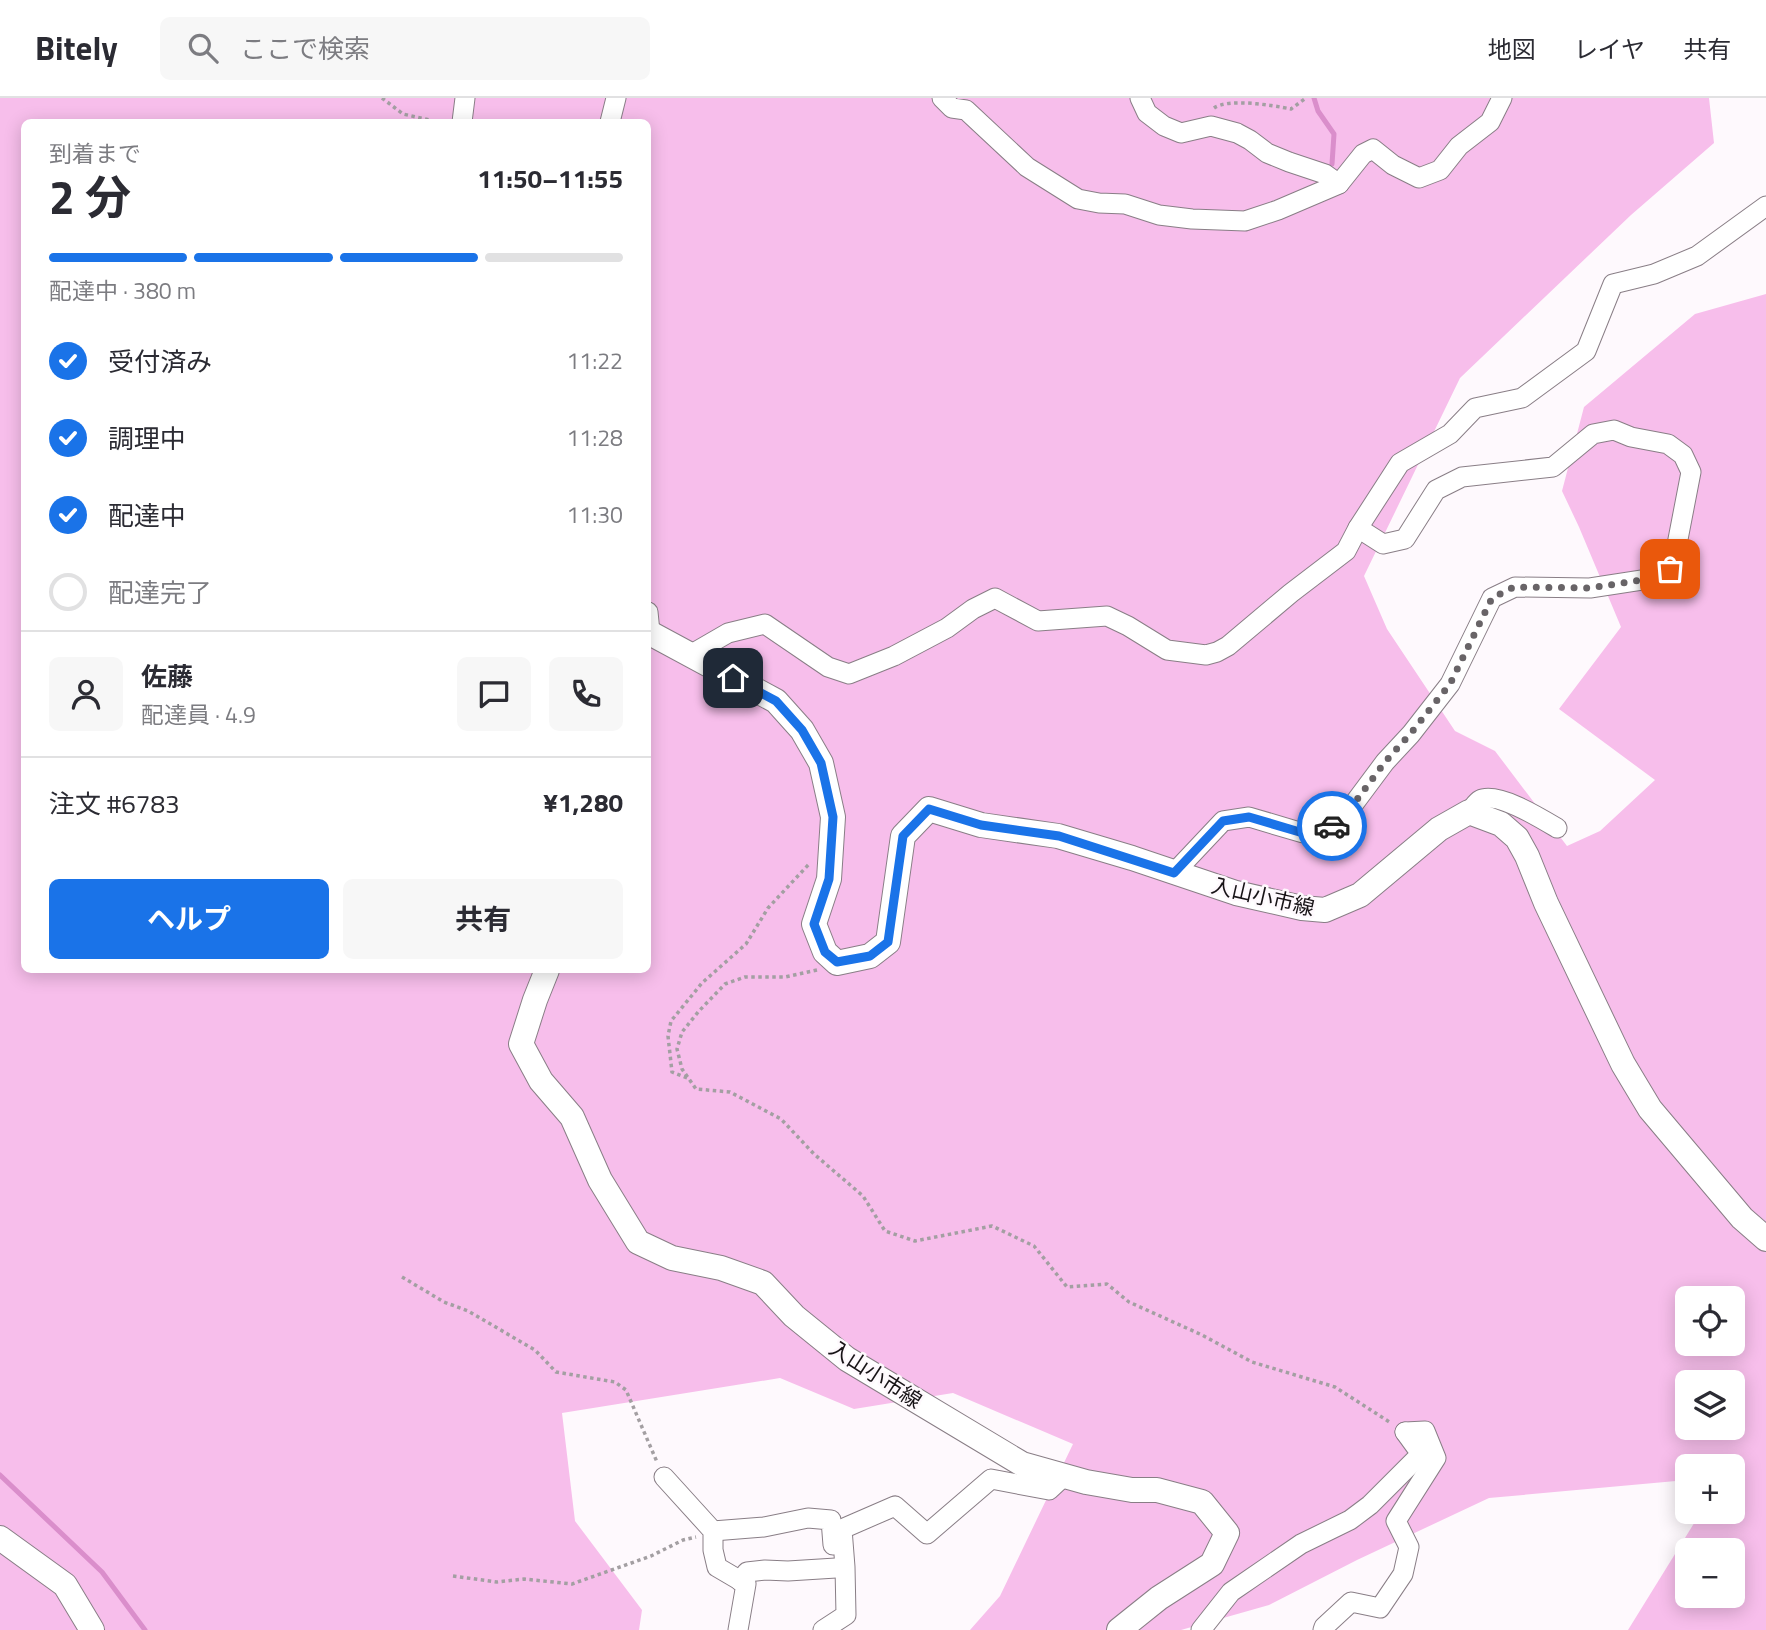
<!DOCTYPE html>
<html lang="ja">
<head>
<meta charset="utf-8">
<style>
  body { margin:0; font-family:"Titillium Web","Noto Sans JP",sans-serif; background:#f7f7f7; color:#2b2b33; height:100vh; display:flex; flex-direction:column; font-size:26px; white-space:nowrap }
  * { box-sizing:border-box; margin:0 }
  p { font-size:23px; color:#7c7c81 }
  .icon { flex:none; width:38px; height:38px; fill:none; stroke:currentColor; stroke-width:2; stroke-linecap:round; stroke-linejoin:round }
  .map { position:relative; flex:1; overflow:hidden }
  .side { position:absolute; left:21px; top:21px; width:630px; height:854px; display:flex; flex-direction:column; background:#fff; border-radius:10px; box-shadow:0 4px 18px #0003 }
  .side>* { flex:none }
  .buttons { position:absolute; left:1675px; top:1188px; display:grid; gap:14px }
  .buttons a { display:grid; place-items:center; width:70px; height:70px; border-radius:10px; background:#fff; box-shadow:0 4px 18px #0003; font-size:35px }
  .pin { position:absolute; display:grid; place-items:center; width:60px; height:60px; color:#fff; margin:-30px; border-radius:14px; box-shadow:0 4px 10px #0006 }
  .courier { position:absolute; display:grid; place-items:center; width:70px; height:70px; margin:-35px; border:5px solid #1a73e8; border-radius:50%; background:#fff; color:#222; box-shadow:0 2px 9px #0007 }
  .headline em { font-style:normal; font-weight:700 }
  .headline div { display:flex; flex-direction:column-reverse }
  .headline { display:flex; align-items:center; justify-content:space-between; height:119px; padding:0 28px }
  h1 { font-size:46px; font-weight:700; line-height:52px }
  .bar { display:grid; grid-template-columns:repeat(4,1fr); gap:10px 7px; align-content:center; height:84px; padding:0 28px }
  .bar i { height:9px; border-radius:5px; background:#e1e1e2 }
  .bar .current { background:#1a73e8 }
  .bar p { grid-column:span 4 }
  .line { display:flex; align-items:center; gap:18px; padding:0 28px; border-top:2px solid #e1e1e2 }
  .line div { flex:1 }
  .round { display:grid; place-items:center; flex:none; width:74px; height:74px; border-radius:10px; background:#f7f7f7 }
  ol { padding:0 28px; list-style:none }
  li { display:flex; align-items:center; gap:21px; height:77px }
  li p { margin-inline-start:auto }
  li .icon { padding:7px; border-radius:50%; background:#1a73e8; color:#fff; stroke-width:4 }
  li:last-child { color:#7c7c81 }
  li i { width:38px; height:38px; border:4px solid #e1e1e2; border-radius:50% }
  .primary-button { display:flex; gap:14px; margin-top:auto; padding:14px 28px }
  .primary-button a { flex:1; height:80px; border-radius:10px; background:#1a73e8; color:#fff; font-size:28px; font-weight:700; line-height:80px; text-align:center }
  .primary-button a+a { background:#f7f7f7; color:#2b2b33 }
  header { display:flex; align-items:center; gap:42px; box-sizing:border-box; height:98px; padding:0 35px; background:#fff; border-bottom:2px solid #e1e1e2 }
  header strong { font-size:33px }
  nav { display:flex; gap:38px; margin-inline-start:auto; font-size:24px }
  .search { width:490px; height:63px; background:#f7f7f7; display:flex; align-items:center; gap:18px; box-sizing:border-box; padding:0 24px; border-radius:10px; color:#7c7c81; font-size:26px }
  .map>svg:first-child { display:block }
  .green { fill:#f7beeb; fill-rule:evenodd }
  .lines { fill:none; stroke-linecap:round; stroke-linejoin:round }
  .stream { stroke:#da8ecb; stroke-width:5 }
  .minor-casing { stroke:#897e86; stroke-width:21 }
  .major-casing { stroke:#897e86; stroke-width:26 }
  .path { stroke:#a39fa2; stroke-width:3.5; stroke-dasharray:3.5 3.5; stroke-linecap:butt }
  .minor { stroke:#fff; stroke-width:19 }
  .major { stroke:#fff; stroke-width:24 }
  .done { stroke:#686467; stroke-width:7; stroke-dasharray:0 12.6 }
  .route { stroke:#1a73e8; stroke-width:9 }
  .labels { text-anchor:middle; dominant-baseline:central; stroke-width:5; stroke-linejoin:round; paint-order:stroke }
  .street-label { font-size:21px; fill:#171316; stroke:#fef9fd }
</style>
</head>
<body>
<header>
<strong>Bitely</strong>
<div class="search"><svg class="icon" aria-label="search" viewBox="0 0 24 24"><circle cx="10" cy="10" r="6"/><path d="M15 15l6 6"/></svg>ここで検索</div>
<nav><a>地図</a><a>レイヤ</a><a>共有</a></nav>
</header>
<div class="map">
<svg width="1766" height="1532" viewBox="0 0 1766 1532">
  <rect width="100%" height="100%" fill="#fef9fd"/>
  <path class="green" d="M0 0H1709L1714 45 1631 117 1460 280 1364 478 1387 531 1455 633 1495 653 1567 748 1600 733 1655 682 1559 611 1621 529 1579 429 1562 393 1584 309 1695 216 1766 196V1532H1628L1701 1414H1732V1368H1687V1382L1489 1400 1357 1462 1269 1507 1181 1532H970L1000 1498 1073 1346 953 1295 854 1311 780 1280 562 1315 575 1423 642 1512 639 1532H0ZM24 24H648V872H24ZM1687 1200H1732V1246H1687ZM1687 1284H1732V1330H1687ZM1687 1452H1732V1498H1687Z"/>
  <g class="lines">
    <g class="stream">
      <path d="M1314 0 1318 13 1334 36 1332 66"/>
      <path d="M0 1377 102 1474 145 1532"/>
    </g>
    <defs>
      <g id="minor">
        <path d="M942 0 952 10 966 12 1027 69 1078 101 1099 105 1125 106 1159 117 1192 121 1245 123 1278 112 1339 86 1363 56 1373 51 1393 67 1419 80 1440 72 1459 48 1490 24 1502 0"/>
        <path d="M1140 0 1147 15 1164 28 1181 35 1211 28 1237 35 1250 42 1267 55 1289 64 1325 76 1339 86"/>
        <path d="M462 24 465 0"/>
        <path d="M610 24 616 0"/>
        <path d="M648 514 650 534"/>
        <path d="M690 557 728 535 765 526 828 569 849 576 894 558 947 530 973 511 995 500 1038 523 1107 518 1128 528 1167 552 1206 557 1217 554 1228 548 1291 495 1346 453 1358 430 1400 365 1450 336 1475 310 1522 300 1586 253 1613 186 1654 176 1697 158 1766 108"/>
        <path d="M1469 714C1472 711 1476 704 1480 702 1497 693 1542 721 1557 730"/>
        <path d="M1174 775 1223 723 1249 719 1303 735 1328 732 1347 715 1385 664 1411 636 1450 586 1492 500 1515 489 1590 490 1655 480 1670 471 1674 462 1691 374 1683 357 1668 346 1631 339 1614 332 1593 336 1553 369 1462 379 1436 392 1405 441 1383 446 1358 430"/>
        <path d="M664 1379 713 1433V1452L717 1469 746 1486 738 1532"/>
        <path d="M713 1433 764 1429 808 1420 831 1422 833 1447"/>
        <path d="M740 1483 747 1474 765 1472 788 1473 836 1470"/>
        <path d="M823 1532 846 1517 845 1469 842 1431 895 1408 927 1436 991 1381 1049 1392 1064 1378"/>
        <path d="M1201 1532 1231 1494 1301 1446 1350 1422 1370 1407 1421 1356 1405 1334"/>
        <path d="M1323 1532 1324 1529 1351 1504 1380 1510 1403 1476 1409 1449 1396 1423 1436 1360 1425 1333 1405 1334"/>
      </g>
      <g id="major">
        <path d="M648 534 776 603 802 632 821 665 833 719 829 781 814 826 825 854 837 865 870 858 888 844 903 738 929 711 981 727 1058 738 1132 760 1236 795 1302 810 1325 812 1360 797 1439 731 1469 714 1501 726 1517 740 1527 758 1546 805 1623 966 1650 1011 1742 1120 1766 1141"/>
        <path d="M547 872 535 902 521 946 541 983 572 1019 600 1082 638 1144 672 1160 721 1170 763 1185 794 1218 847 1261 1022 1366 1086 1384 1132 1392H1157L1202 1404 1227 1435 1212 1466 1159 1500 1119 1532"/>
        <path d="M0 1440 65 1487 92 1532"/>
      </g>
    </defs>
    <use href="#minor" class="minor-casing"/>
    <use href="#major" class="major-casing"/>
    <g class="path">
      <path d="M382 0 403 16 438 24"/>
      <path d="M1214 10C1228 0 1271 7 1291 11L1306 0"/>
      <path d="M817 872 785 879H745L725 886 699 913 682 934 677 951 682 971 696 991 730 994 781 1021 814 1056 863 1098 885 1133 915 1143 992 1128 1034 1148 1067 1189 1107 1186 1129 1204 1202 1237 1252 1264 1335 1289 1391 1325"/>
      <path d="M687 980 672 974 668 938 671 923 702 885 746 846 768 810 810 765"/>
      <path d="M402 1179 444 1204 468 1213 535 1252 556 1274 615 1284 626 1292 657 1364"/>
      <path d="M453 1478 497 1484 524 1481 572 1486 651 1458 683 1442 696 1439"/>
    </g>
    <use href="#minor" class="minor"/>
    <use href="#major" class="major"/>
  </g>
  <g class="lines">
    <path class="done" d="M1332 728 1347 715 1385 664 1411 635 1450 586 1492 500 1514 489 1590 490 1655 480 1670 471"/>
    <path class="route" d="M733 580 776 603 802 632 821 665 833 719 829 781 814 826 825 854 837 864 870 858 888 844 903 738 929 711 981 727 1059 738 1174 775 1223 723 1249 719 1303 735 1328 732 1332 728"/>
  </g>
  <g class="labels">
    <g class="street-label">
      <text transform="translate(1263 798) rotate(13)">入山小市線</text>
      <text transform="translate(876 1276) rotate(33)">入山小市線</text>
    </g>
  </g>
</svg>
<div class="buttons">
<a><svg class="icon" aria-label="locate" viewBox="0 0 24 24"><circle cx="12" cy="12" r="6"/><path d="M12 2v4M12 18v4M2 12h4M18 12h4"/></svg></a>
<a><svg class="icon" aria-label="layers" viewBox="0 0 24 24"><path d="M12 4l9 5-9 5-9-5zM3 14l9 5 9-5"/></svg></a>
<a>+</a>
<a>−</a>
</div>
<div class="pin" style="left:1670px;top:471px;background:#ea580c"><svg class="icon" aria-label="bag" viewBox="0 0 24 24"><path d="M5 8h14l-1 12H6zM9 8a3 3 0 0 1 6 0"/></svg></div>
<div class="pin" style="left:733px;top:580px;background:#1f2937"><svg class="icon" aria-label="home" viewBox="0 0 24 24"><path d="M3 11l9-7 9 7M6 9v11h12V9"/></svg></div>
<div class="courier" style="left:1332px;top:728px"><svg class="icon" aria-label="car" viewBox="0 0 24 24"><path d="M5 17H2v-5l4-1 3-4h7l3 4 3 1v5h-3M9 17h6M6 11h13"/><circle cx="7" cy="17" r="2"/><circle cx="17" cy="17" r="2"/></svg></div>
<section class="side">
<div class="headline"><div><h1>2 分</h1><p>到着まで</p></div><em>11:50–11:55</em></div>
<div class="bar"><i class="current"></i><i class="current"></i><i class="current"></i><i></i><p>配達中 · 380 m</p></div>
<ol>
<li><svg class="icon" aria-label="check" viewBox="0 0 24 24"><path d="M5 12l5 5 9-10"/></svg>受付済み<p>11:22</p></li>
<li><svg class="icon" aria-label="check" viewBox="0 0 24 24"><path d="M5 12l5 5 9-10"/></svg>調理中<p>11:28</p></li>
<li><svg class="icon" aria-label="check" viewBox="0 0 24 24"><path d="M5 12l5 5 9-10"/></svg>配達中<p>11:30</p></li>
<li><i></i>配達完了</li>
</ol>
<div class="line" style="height:126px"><a class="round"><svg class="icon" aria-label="person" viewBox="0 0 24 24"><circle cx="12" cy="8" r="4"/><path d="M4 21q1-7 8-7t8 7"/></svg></a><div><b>佐藤</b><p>配達員 · 4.9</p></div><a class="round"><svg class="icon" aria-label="chat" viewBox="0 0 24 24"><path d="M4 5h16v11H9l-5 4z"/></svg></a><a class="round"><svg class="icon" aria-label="phone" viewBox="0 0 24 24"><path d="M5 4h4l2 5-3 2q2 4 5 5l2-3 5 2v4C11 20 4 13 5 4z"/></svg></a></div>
<div class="line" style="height:91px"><div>注文 #6783</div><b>¥1,280</b></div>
<div class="primary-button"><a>ヘルプ</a><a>共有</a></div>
</section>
</div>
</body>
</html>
